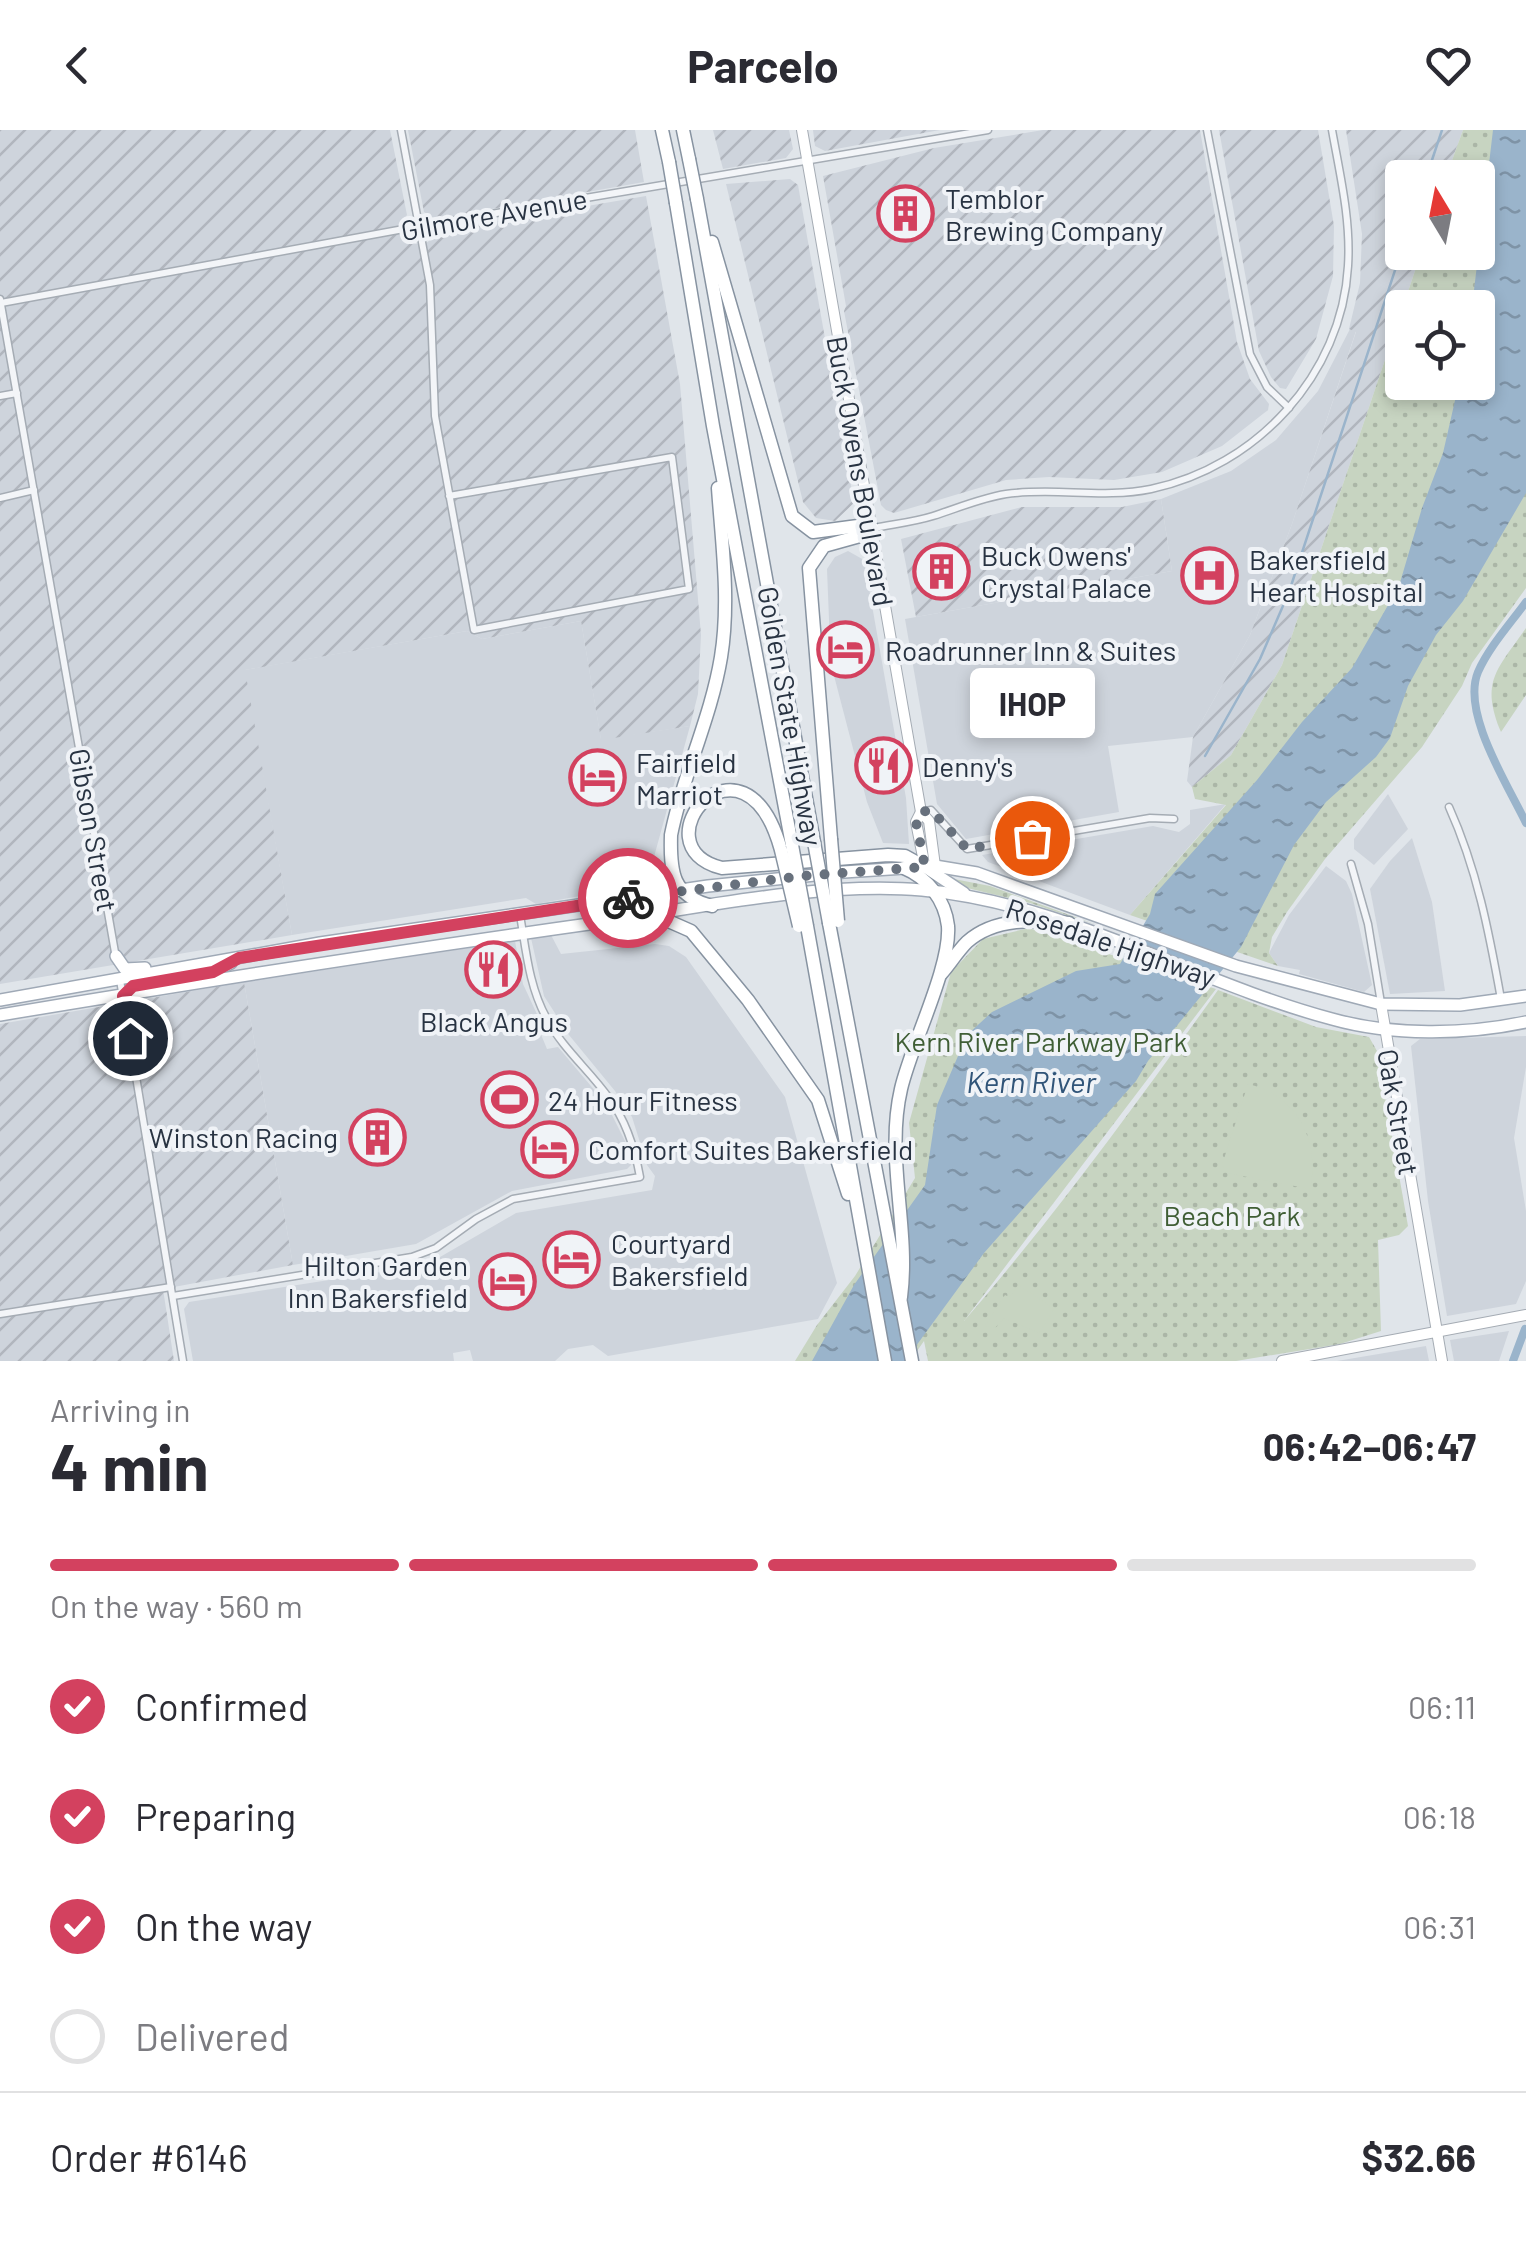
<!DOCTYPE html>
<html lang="en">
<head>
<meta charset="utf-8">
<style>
  body { margin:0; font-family:Barlow,sans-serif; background:#f7f7f7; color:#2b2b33; height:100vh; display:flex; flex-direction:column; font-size:38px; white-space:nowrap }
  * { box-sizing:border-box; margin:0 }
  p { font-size:32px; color:#7c7c81 }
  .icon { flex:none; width:55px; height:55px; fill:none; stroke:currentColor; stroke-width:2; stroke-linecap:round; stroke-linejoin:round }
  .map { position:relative; height:1231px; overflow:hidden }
  .sheet { display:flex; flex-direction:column; background:#fff; flex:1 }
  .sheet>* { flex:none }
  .needle { width:65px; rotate:350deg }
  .tools { position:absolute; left:1385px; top:30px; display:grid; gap:20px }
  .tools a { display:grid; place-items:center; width:110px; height:110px; border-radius:10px; background:#fff; box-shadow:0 5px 15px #0003; font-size:50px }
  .pin { position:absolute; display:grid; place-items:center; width:85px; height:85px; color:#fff; margin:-42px; border:5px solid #fff; border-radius:50%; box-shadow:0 2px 10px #0007 }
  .courier { position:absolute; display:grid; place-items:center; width:100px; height:100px; margin:-50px; border:8px solid #d3415f; border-radius:50%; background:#fff; color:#222; box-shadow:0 2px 12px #0007 }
  .bubble { position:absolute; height:70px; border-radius:10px; background:#fff; box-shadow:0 5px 15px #0003; font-size:32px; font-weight:700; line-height:70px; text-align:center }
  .summary em { font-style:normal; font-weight:700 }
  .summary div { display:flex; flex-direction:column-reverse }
  .summary { display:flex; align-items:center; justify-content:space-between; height:170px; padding:0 50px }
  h1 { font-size:65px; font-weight:700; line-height:75px }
  .bar { display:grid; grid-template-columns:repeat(4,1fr); gap:15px 10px; align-content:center; height:120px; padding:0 50px }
  .bar i { height:12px; border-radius:8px; background:#e1e1e2 }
  .bar .on { background:#d3415f }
  .bar p { grid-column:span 4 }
  .line { display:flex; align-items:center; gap:25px; padding:0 50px; border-top:2px solid #e1e1e2 }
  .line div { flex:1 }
  ol { padding:0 50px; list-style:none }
  li { display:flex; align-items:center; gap:30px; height:110px }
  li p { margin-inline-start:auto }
  li .icon { padding:10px; border-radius:50%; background:#d3415f; color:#fff; stroke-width:4 }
  li:last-child { color:#7c7c81 }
  li i { width:55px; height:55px; border:5px solid #e1e1e2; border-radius:50% }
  header { display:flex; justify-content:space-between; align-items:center; height:130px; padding:0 50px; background:#fff; font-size:45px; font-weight:700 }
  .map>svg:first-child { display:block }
  .built { fill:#ced4dc }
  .industrial { fill:url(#industrial-furrows) }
  .grass { fill:url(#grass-dots); fill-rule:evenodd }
  .garden { fill:#c7d4c1 }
  .water { fill:url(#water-ripples) }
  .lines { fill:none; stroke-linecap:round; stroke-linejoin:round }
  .stream { stroke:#9ab4cb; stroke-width:2.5 }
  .canal { stroke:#9ab4cb; stroke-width:8 }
  .street-casing { stroke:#a5acb4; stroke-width:9 }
  .secondary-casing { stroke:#a5acb4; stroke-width:12 }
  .primary-casing { stroke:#9fa9b6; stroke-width:14 }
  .highway-casing { stroke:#8793a1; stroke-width:15 }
  .street { stroke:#f3f5f8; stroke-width:6 }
  .secondary { stroke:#fff; stroke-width:10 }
  .primary { stroke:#fff; stroke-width:11 }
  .highway { stroke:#fff; stroke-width:12 }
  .highway-bridge-casing { stroke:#8793a1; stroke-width:15; stroke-linecap:butt }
  .highway-bridge { stroke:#fff; stroke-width:12 }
  .done { stroke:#68717d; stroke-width:10; stroke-dasharray:0 18 }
  .route { stroke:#d3415f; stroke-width:12 }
  .labels { text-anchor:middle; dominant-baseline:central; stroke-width:8; stroke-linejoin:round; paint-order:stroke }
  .poi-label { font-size:28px; fill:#283342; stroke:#f0f3f7; text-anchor:start }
  .street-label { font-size:28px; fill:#283342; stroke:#f0f3f7 }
  .park-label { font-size:28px; fill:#3f5e35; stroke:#f0f3f7 }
  .water-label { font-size:30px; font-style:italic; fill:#305478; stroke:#f0f3f7 }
</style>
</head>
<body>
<header><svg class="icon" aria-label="back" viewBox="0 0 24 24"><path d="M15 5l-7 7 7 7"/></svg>Parcelo<svg class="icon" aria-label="heart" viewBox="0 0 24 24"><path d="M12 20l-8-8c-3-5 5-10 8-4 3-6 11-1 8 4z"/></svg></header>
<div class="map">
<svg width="1526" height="1231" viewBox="0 0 1526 1231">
  <defs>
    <pattern id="industrial-furrows" width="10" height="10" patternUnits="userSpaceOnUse" patternTransform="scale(2.5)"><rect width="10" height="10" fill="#ced4dc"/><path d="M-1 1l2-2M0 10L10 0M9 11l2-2" fill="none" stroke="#b1b6be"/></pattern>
    <pattern id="grass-dots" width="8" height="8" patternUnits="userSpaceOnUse" patternTransform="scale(2.5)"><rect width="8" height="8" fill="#c7d4c1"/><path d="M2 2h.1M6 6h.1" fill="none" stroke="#abb6a7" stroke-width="1.8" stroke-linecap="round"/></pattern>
    <pattern id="water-ripples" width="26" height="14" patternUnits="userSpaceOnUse" patternTransform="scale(2.5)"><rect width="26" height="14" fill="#9ab4cb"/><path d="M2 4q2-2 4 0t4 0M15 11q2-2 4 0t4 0" fill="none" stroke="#7e93a6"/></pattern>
  </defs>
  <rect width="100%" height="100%" fill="#e0e5ea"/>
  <g class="built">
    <path d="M1350 199 1356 201 1292 394 1250 505 1193 607 1108 616 1119 682 966 709 937 674 905 489 1172 441 1161 369 1231 341 1276 310 1318 261Z"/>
    <path d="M848 421 864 430 906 668 909 714 883 713 867 672 826 515 830 514 827 439 835 427Z"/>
    <path d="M581 491 601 609 690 596 649 745 613 760 536 774 526 768 292 805 244 540 467 501 482 509Z"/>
    <path d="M1388 664 1408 699 1374 735 1354 719V709Z"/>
    <path d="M1226 674 1130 785 988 732 982 725 1153 696 1179 702 1190 694V680Z"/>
    <path d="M1412 708 1432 772 1445 861 1390 864 1370 759 1390 731Z"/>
    <path d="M1326 736 1346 751 1352 764 1372 855 1364 862 1299 844 1300 840 1278 836 1269 823 1289 785Z"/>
    <path d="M551 805 561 824 655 814 669 816 686 827 785 967 837 1153 818 1189 608 1226 593 1215 568 1219 555 1231H473L470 1220 453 1223 454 1231H193L184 1179 189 1172 412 1137 440 1127 516 1083 652 1060 655 1046 647 1035 632 987 615 961 569 905 544 866 531 808Z"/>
    <path d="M515 811 523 854 542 895 540 902 547 919 558 917 607 975 626 1013 631 1035 627 1039 512 1061 416 1114 293 1135 244 852Z"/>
    <path d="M1526 906V937L1514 1008 1526 1081V1151L1516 1174 1447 1186 1428 1071 1411 916 1420 909Z"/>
    <path d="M1509 1201 1499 1231H1454L1450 1210Z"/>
    <path d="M1426 1216 1429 1231H1337Z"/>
  </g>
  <g class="industrial">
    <path d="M0 0H390L407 85 399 96 415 114 428 112 434 102 646 66 680 254 701 505 698 564 690 596 601 610 581 491 482 509 467 501 245 540 292 805 0 854Z"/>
    <path d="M408 0H635L644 52 435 89 424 82Z"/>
    <path d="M713 0H789L793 19 786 28 723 39Z"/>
    <path d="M813 0H940L825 21 815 16Z"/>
    <path d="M1043 0H1200L1237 212 1250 249 1269 274 1268 280 1222 316 1162 342 1114 350 1049 347 1006 350 894 383 886 380 881 375 844 181 846 176 823 46 934 18Z"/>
    <path d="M1219 0H1318L1334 96 1333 146 1316 209 1286 259 1280 258 1271 247 1259 221Z"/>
    <path d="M1346 0H1463L1446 47 1402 48V122L1421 123 1282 535 1231 625 1192 657 1187 651 1193 607 1250 505 1292 394 1356 202 1349 199 1360 153 1362 104Z"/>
    <path d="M790 49 798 55 854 373 835 391 816 388 803 372 726 54Z"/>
    <path d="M1161 369 1172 441 916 487 901 409 1022 377H1122Z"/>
    <path d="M244 852 293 1135 163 1159 174 1231H0V894Z"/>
  </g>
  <g class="grass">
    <path d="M1463 0H1526V458L1472 533 1462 556 1422 617 1325 729 1287 782 1272 807 1269 823 1278 836 1130 785 1226 675 1195 669 1192 657 1231 625 1282 535 1421 123 1478 122V48L1446 47ZM1402 178H1478V252H1402Z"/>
    <path d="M1526 498V565L1501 602C1480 551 1497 540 1526 498Z"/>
    <path d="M954 749 990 756 1097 795 1030 773 963 757 953 752Z"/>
    <path d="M1029 798 1216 859 964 1191C1055 1086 1137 973 1218 860L1316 897 1369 907 1377 921 1408 1096 1399 1105 1378 1110 1381 1201 1340 1214 1236 1231H928L924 1211 910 1231H795L817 1195 855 1146 915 1048 909 993 951 842 983 809Z"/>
  </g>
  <g class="garden">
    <path d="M1248 954C1298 965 1320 1012 1310 1059L1227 1043 1222 1035Z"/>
    <path d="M1019 1155 1054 1179 1039 1203 1004 1188 995 1198 985 1196 1005 1165 1009 1167Z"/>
  </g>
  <path class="water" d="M1493 0H1526V363L1463 471 1436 505 1408 556 1390 608 1376 627 1326 672 1294 715 1241 817 1148 931 1136 951 984 1123 905 1231H812L854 1155 925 1055 937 975 967 905 992 882 1076 841 1120 834 1150 784 1155 764 1257 650 1302 592 1352 538 1399 456 1422 378 1443 323 1459 253 1478 252V178L1472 177Z"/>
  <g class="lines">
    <g class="stream">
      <path d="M1426 48 1442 0"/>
      <path d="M1205 626 1260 529 1289 462 1402 119"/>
    </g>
    <g class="canal">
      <path d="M1526 472C1510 494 1489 517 1478 542 1461 583 1508 655 1526 693"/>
      <path d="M1513 1231 1525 1199"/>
    </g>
    <defs>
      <g id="street">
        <path d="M401 0 430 155 435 286 474 500 689 459 672 327 449 366"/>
        <path d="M1207 0 1250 224 1267 257 1289 278"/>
        <path d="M0 169 116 828"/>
        <path d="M1 173 420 96 988 0"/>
        <path d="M0 266 17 263"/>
        <path d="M0 368 34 360"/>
        <path d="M874 398C894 394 914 392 933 386 958 378 981 368 1006 364 1054 357 1103 369 1151 359 1256 337 1342 245 1348 136 1351 90 1340 45 1332 0"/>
        <path d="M1449 677C1477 739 1489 802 1501 869"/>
        <path d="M922 682 931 680 967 719 1150 688 1174 689"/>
        <path d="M1351 734 1368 794 1381 873"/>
        <path d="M120 850 183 1231"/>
        <path d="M173 1166 412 1127 436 1118 476 1089 513 1069 640 1047C635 1019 627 992 609 968 590 941 563 919 547 889 529 857 526 820 520 785"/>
        <path d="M0 1184 171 1157"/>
      </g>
      <g id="secondary">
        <path d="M802 0 921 682 929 691 935 736"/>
        <path d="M921 682 916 692 925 737"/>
        <path d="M1381 874 1442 1231"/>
        <path d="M1282 1231 1526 1185"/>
      </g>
      <g id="primary">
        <path d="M925 737 964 763"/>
        <path d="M116 826 125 839 145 838"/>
        <path d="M123 865C138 844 204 849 231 833"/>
        <path d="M0 870 320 813 708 756 844 742 935 736 977 743 1236 836 1381 874 1460 875 1526 866"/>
        <path d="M0 885C198 852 397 821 596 793 696 778 822 751 922 760 1067 773 1193 852 1332 889 1392 906 1465 905 1526 892"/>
      </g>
      <g id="highway">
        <path d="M662 0 669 32"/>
        <path d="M683 0 689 29"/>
        <path d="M697 69 814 712"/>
        <path d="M676 73 713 296 792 715"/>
        <path d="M712 112 792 386 813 402 858 396 872 398"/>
        <path d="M831 709 809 438 824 416 860 406 872 398"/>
        <path d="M781 720C744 586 634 716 722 738L888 725 905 726 925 737"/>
        <path d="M712 776C672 766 670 742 671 705 683 644 711 588 721 527 730 472 722 414 718 358"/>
        <path d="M634 787 666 790 691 801 748 870 818 970 848 1064"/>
        <path d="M829 793 912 1231"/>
        <path d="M807 796 885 1231"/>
        <path d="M941 844C950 834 957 822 967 812 995 787 1035 790 1069 793"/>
        <path d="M901 1167C910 1098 885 1028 901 959 911 915 951 837 948 796 945 770 928 748 904 738"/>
      </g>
    </defs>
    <use href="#street" class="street-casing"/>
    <use href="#secondary" class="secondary-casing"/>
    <use href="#primary" class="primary-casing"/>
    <use href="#highway" class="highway-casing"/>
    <use href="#street" class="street"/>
    <use href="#secondary" class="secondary"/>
    <use href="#primary" class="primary"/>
    <use href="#highway" class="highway"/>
    <defs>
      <g id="highway-bridge">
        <path d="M689 29 697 69"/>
        <path d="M669 32 676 73"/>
        <path d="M831 709 838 791"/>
        <path d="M814 712 829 793"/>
        <path d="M792 715 807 796"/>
        <path d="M781 720 799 796"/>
      </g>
    </defs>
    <use href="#highway-bridge" class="highway-bridge-casing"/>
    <use href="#highway-bridge" class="highway-bridge"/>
  </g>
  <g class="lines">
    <path class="done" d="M628 768 802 746 925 737 916 692 921 682 931 680 967 719 1032 708"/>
    <path class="route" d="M130 908 123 866 133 856 213 842 239 828 628 768"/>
  </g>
  <defs>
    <symbol id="building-ring" viewBox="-11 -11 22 22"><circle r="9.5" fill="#f0f3f7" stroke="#d3415f" stroke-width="1.5"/><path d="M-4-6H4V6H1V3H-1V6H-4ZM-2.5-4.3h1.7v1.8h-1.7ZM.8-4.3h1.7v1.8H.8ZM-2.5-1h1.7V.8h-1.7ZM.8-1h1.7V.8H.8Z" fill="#d3415f"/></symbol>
    <symbol id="hospital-ring" viewBox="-11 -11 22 22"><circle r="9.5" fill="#f0f3f7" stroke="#d3415f" stroke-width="1.5"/><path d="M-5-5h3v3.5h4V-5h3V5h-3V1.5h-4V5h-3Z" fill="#d3415f"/></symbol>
    <symbol id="hotel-ring" viewBox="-11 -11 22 22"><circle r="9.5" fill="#f0f3f7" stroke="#d3415f" stroke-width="1.5"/><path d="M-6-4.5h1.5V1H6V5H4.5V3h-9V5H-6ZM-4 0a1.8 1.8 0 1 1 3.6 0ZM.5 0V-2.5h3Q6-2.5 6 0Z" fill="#d3415f"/></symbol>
    <symbol id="restaurant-ring" viewBox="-11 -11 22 22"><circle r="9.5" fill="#f0f3f7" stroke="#d3415f" stroke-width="1.5"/><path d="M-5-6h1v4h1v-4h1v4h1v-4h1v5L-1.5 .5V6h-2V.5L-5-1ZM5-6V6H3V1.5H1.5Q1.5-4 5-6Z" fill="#d3415f"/></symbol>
    <symbol id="stadium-ring" viewBox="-11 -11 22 22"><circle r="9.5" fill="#f0f3f7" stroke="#d3415f" stroke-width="1.5"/><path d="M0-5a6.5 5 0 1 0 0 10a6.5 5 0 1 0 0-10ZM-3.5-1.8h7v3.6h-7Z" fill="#d3415f"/></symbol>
  </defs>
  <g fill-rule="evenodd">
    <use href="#building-ring" x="874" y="52" width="63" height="63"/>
    <use href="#building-ring" x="910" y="410" width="63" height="63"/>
    <use href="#hospital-ring" x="1178" y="414" width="63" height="63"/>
    <use href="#hotel-ring" x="814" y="488" width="63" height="63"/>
    <use href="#restaurant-ring" x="852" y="604" width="63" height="63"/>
    <use href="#hotel-ring" x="566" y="616" width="63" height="63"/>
    <use href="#restaurant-ring" x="462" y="808" width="63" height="63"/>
    <use href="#stadium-ring" x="478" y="938" width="63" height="63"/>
    <use href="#building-ring" x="346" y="976" width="63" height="63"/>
    <use href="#hotel-ring" x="518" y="988" width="63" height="63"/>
    <use href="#hotel-ring" x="540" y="1098" width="63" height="63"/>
    <use href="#hotel-ring" x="476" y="1120" width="63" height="63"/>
  </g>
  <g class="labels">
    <g class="poi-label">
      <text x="945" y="68">Temblor<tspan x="945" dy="32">Brewing Company</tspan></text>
      <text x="981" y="425">Buck Owens'<tspan x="981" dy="32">Crystal Palace</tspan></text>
      <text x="1249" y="429">Bakersfield<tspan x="1249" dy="32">Heart Hospital</tspan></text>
      <text x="885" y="520">Roadrunner Inn &amp; Suites</text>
      <text x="636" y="632">Fairfield<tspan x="636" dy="32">Marriot</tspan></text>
      <text x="922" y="636">Denny's</text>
      <text x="494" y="891" text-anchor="middle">Black Angus</text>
      <text x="548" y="970">24 Hour Fitness</text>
      <text x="338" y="1007" text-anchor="end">Winston Racing</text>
      <text x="588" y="1019">Comfort Suites Bakersfield</text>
      <text x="611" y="1113">Courtyard<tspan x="611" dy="32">Bakersfield</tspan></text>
      <text x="468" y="1135" text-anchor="end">Hilton Garden<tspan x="468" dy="32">Inn Bakersfield</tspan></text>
    </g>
    <g class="street-label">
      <text transform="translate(494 84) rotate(-10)">Gilmore Avenue</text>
      <text transform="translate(861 341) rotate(80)">Buck Owens Boulevard</text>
      <text transform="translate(791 586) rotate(80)">Golden State Highway</text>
      <text transform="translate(94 700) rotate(80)">Gibson Street</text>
      <text transform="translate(1111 812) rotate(19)">Rosedale Highway</text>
      <text transform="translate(1399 982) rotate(80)">Oak Street</text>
    </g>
    <g class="park-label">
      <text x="1041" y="911">Kern River Parkway Park</text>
      <text x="1232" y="1085">Beach Park</text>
    </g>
    <g class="water-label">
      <text x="1031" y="951">Kern River</text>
    </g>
  </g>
</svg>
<div class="tools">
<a><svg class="needle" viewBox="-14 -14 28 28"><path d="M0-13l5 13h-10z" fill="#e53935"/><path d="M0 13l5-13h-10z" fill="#7c7c81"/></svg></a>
<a><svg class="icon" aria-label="locate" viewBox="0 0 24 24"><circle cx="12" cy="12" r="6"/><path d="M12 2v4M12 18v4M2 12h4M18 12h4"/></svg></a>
</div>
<div class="pin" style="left:1032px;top:708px;background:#ea580c"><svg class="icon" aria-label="bag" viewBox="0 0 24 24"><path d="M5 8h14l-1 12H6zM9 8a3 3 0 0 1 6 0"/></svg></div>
<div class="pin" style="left:130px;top:908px;background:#1f2937"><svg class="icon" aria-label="home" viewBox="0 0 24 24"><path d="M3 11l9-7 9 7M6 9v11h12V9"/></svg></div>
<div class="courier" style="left:628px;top:768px"><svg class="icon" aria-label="bike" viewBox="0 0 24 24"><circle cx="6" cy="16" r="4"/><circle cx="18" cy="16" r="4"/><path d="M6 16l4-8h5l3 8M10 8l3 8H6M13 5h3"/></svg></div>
<div class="bubble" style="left:970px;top:538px;width:125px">IHOP</div>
</div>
<section class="sheet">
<div class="summary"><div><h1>4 min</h1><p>Arriving in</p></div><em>06:42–06:47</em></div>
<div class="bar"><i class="on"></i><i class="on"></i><i class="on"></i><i></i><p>On the way · 560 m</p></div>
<ol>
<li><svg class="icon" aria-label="check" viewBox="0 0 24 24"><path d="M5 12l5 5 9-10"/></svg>Confirmed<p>06:11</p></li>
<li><svg class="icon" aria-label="check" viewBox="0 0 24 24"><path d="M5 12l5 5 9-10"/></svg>Preparing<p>06:18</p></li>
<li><svg class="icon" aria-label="check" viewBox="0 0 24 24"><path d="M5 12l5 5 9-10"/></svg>On the way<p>06:31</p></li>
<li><i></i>Delivered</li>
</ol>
<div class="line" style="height:130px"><div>Order #6146</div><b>$32.66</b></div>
</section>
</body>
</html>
